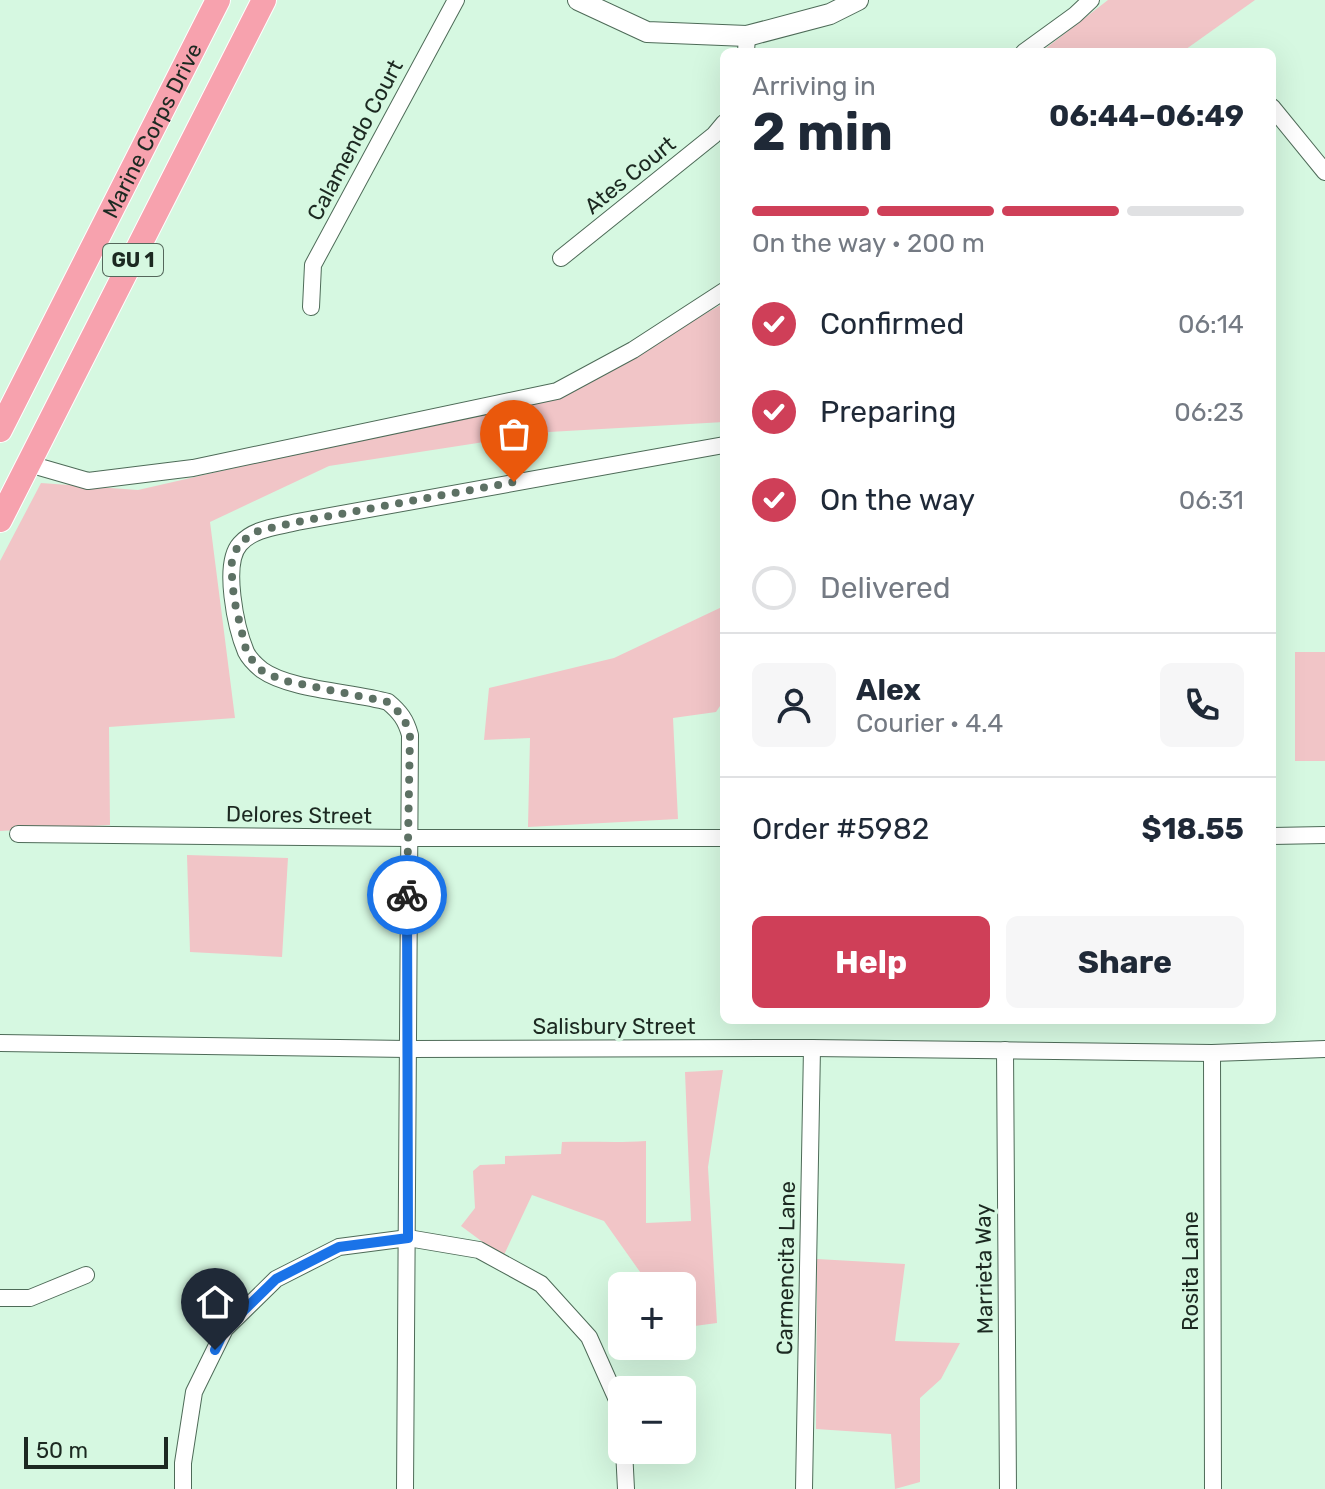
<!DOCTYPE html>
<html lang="en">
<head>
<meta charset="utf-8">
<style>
  body { margin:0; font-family:Rubik,sans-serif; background:#f6f6f7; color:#1f2937; height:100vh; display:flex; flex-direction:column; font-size:30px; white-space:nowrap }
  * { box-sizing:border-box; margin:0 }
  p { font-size:26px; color:#747a83 }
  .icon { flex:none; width:44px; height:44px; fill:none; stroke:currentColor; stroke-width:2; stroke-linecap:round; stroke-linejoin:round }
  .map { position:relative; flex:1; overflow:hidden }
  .panel { position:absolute; left:720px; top:48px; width:556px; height:976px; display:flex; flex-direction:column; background:#fff; border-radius:12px; box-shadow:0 8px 32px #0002 }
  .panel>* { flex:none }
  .fabs { position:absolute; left:608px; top:1272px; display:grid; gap:16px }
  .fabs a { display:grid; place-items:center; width:88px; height:88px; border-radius:12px; background:#fff; box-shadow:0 8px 32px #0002; font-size:40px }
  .scale { position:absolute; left:24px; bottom:20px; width:144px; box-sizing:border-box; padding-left:8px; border:4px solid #1c2921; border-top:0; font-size:22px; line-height:28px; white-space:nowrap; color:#1c2921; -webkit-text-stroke:6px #d6f8e1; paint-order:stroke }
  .pin { position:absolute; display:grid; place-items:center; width:68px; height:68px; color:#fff; margin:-82px -34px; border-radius:50% 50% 50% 0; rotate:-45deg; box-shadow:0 0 8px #0007 }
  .pin .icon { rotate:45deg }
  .courier { position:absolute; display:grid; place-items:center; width:80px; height:80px; margin:-40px; border:6px solid #1a73e8; border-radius:50%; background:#fff; color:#222; box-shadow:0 2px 10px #0007 }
  .head em { font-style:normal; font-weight:700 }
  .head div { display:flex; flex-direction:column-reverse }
  .head { display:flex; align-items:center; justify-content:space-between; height:136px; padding:0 32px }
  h1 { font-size:52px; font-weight:700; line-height:60px }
  .bar { display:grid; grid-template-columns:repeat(4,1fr); gap:12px 8px; align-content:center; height:96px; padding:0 32px }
  .bar i { height:10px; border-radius:6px; background:#e0e1e3 }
  .bar .current { background:#cf3f58 }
  .bar p { grid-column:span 4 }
  .line { display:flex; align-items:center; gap:20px; padding:0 32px; border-top:2px solid #e0e1e3 }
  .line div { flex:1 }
  .round { display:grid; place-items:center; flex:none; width:84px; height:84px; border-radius:12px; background:#f6f6f7 }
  ol { padding:0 32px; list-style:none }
  li { display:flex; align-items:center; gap:24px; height:88px }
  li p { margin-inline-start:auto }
  li .icon { padding:8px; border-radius:50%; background:#cf3f58; color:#fff; stroke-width:4 }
  li:last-child { color:#747a83 }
  li i { width:44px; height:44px; border:4px solid #e0e1e3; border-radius:50% }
  .button { display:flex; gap:16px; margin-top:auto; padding:16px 32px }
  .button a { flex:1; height:92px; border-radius:12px; background:#cf3f58; color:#fff; font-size:32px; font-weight:700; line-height:92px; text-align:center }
  .button a+a { background:#f6f6f7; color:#1f2937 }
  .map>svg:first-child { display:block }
  .green { fill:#f1c5c7 }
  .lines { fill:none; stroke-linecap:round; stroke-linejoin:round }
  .minor-casing { stroke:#4e6b58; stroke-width:18 }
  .tertiary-casing { stroke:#4e6b58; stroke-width:22 }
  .primary-casing { stroke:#fff; stroke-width:26 }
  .minor { stroke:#fff; stroke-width:16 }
  .tertiary { stroke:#fff; stroke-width:20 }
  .primary { stroke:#f7a2ae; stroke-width:24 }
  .done { stroke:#5d7164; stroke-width:8; stroke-dasharray:0 14.4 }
  .route { stroke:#1a73e8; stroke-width:10 }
  .labels { text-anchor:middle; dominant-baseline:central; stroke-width:7; stroke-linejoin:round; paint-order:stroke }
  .shield { fill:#d6f8e1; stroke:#54675b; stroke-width:2 }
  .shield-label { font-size:20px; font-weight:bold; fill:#1c2921 }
  .street-label { font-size:22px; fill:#1c2921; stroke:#d6f8e1 }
</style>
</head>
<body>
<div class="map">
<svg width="1325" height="1489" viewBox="0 0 1325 1489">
  <rect width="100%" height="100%" fill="#d6f8e1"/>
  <g class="green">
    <path d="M1108 0H1255L1182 52H1041Z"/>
    <path d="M724 303V422L549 432 329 466 210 522 235 718 109 727 110 825 0 831V561L41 483 138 490 369 437 559 397Z"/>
    <path d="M724 606V700L716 712 673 718 678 819 528 827 530 738 484 740 489 688 614 658Z"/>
    <rect x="1295" y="652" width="30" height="109"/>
    <path d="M187 855 288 858 282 957 190 952Z"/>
    <path d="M723 1070 708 1167 717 1323 687 1327 682 1322V1286H650L604 1221 532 1195 503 1257 461 1226 475 1208 473 1171 480 1165 505 1164V1156L561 1154 562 1142C590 1141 617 1143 646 1141V1223L691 1221 685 1072Z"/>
    <path d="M817 1259 905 1264 895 1341 960 1343 941 1379 920 1398V1482L895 1489 891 1434 816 1429Z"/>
  </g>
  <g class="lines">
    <defs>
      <g id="minor">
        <path d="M746 52 747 36"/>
        <path d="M1024 52 1075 15 1091 0"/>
        <path d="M1272 107 1325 172"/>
        <path d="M561 258 714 135 724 123"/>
        <path d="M311 307 313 265 456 0"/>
        <path d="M29 464 88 481 193 468 557 391 633 350 724 291"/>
        <path d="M18 834 407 838H724"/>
        <path d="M1272 836 1325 835"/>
        <path d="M0 1043 407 1049 812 1048 1212 1053 1325 1049"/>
        <path d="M1005 1050 1008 1489"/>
        <path d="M1212 1053 1213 1489"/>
        <path d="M0 1298H30L86 1275"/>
        <path d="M624 1450 626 1489"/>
        <path d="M183 1489V1463L194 1392 225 1329 276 1279 339 1247 408 1238 479 1250 541 1284 589 1337 618 1402 622 1435"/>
        <path d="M405 1489 410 735C406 720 400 712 388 702 353 692 290 690 262 670 257 666 249 658 246 652 236 628 222 564 240 544 254 528 277 527 297 522L724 445"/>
        <path d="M804 1489 812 1048"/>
      </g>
      <path id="tertiary" d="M578 0 647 32 747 36 830 14 858 0"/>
      <g id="primary">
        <path id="s1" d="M0 430 218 0"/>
        <path d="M0 520 264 0"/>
      </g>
    </defs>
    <use href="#minor" class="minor-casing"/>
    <use href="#tertiary" class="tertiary-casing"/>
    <use href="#primary" class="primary-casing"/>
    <use href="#minor" class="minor"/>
    <use href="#tertiary" class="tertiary"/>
    <use href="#primary" class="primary"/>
  </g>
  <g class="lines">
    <path class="done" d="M407 895 410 735C406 720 400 712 388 702L281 680 261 670 247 654 234 599 231 565 238 545 254 532 297 522 514 482"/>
    <path class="route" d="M215 1350 225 1329 276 1279 339 1247 408 1238 407 895"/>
  </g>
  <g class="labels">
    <rect class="shield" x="103" y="244" width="60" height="32" rx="6"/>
    <g class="shield-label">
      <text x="133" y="260">GU 1</text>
    </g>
    <g class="street-label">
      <text stroke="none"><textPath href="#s1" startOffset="336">Marine Corps Drive</textPath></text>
      <text transform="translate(355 140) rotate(-62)">Calamendo Court</text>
      <text transform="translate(630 175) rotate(-39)">Ates Court</text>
      <text transform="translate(299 815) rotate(1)">Delores Street</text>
      <text x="614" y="1026">Salisbury Street</text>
      <text transform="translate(786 1268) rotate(-89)">Carmencita Lane</text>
      <text transform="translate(984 1269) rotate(-91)">Marrieta Way</text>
      <text transform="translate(1190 1271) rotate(-90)">Rosita Lane</text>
    </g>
  </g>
</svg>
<div class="fabs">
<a>+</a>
<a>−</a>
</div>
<div class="scale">50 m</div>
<div class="pin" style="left:514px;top:482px;background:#ea580c"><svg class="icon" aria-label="bag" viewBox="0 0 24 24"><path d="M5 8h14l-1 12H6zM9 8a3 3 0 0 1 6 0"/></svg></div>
<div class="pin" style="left:215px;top:1350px;background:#1f2937"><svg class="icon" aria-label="home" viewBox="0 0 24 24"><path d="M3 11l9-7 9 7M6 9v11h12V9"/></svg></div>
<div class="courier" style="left:407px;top:895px"><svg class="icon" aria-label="bike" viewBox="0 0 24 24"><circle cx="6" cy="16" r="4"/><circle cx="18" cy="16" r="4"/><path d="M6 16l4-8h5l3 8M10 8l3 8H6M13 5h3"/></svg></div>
<section class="panel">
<div class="head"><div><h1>2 min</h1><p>Arriving in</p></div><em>06:44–06:49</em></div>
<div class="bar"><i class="current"></i><i class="current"></i><i class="current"></i><i></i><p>On the way · 200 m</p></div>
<ol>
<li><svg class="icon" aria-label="check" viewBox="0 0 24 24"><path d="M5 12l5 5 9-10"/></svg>Confirmed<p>06:14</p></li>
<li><svg class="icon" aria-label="check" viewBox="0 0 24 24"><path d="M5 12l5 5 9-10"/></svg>Preparing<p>06:23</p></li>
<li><svg class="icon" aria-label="check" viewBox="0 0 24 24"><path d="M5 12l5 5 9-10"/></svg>On the way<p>06:31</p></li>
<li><i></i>Delivered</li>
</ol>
<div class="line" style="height:144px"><a class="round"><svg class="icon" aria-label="person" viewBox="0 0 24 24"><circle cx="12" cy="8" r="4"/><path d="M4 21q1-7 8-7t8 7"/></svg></a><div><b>Alex</b><p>Courier · 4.4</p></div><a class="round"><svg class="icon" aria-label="phone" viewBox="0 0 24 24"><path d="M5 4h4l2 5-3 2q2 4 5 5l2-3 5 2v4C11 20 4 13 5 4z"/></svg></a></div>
<div class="line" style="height:104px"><div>Order #5982</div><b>$18.55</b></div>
<div class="button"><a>Help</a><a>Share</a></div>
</section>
</div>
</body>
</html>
